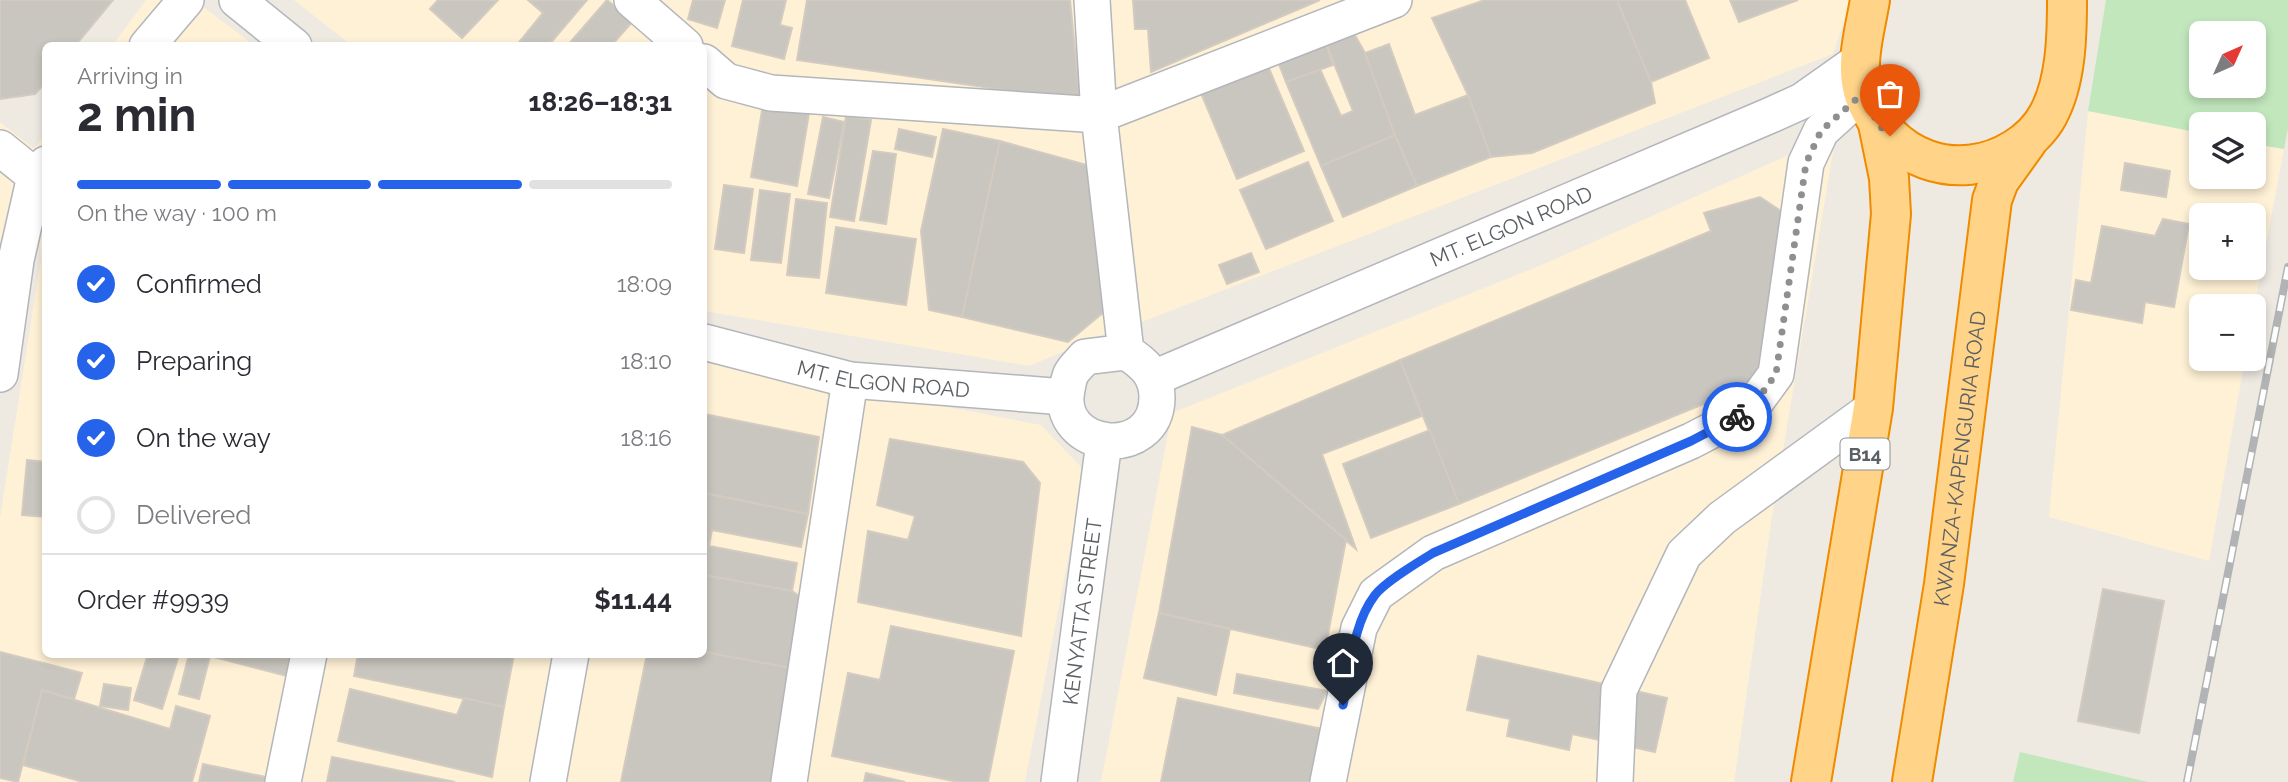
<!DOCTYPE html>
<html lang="en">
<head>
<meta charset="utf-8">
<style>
  body { margin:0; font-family:Raleway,sans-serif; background:#f7f7f7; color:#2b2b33; height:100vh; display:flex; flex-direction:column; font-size:26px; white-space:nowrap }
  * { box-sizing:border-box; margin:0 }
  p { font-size:23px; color:#7c7c81 }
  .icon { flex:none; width:38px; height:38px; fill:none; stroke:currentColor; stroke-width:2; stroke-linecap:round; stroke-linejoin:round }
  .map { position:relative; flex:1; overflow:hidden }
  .panel { position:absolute; left:42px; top:42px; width:665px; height:616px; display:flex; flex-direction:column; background:#fff; border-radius:10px; box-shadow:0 4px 10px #0003 }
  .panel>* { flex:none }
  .needle { width:46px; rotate:45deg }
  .controls { position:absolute; left:2189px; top:21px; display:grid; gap:14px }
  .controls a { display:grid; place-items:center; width:77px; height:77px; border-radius:10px; background:#fff; box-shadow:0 4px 10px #0003; font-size:35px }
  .pin { position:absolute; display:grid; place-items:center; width:60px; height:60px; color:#fff; margin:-72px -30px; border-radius:50% 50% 50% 0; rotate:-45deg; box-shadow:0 0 7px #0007 }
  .pin .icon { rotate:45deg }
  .courier { position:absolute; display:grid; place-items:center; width:70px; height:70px; margin:-35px; border:5px solid #2563eb; border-radius:50%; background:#fff; color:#222; box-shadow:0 2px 9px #0007 }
  .overview em { font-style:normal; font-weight:700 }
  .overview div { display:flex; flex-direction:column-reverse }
  .overview { display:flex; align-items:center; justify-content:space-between; height:119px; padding:0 35px }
  h1 { font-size:46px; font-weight:700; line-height:52px }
  .bar { display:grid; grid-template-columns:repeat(4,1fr); gap:10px 7px; align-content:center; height:84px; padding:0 35px }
  .bar i { height:9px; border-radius:5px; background:#e1e1e2 }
  .bar .on { background:#2563eb }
  .bar p { grid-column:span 4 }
  .line { display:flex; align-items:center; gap:18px; padding:0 35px; border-top:2px solid #e1e1e2 }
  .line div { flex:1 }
  ol { padding:0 35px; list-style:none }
  li { display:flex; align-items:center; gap:21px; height:77px }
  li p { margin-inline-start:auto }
  li .icon { padding:7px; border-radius:50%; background:#2563eb; color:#fff; stroke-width:4 }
  li:last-child { color:#7c7c81 }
  li i { width:38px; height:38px; border:4px solid #e1e1e2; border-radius:50% }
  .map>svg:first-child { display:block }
  .commercial { fill:#fff1d6; fill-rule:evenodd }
  .green { fill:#c2e7bd; fill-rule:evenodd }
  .building { fill:#c9c5bf; stroke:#d3cbc0; stroke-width:2 }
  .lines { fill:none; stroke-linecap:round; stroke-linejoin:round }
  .minor-casing { stroke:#b3b6ba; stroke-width:38 }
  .highway-casing { stroke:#f08b00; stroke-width:42 }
  .minor { stroke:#fff; stroke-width:35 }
  .highway { stroke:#ffd488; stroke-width:38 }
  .rail-casing { stroke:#b2b3b4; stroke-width:8 }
  .rail { stroke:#fff; stroke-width:5; stroke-dasharray:16; stroke-linecap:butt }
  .done { stroke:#8e9090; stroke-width:7; stroke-dasharray:0 12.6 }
  .route { stroke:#2563eb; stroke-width:9 }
  .labels { text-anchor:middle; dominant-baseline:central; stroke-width:5; stroke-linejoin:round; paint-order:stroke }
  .shield { fill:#fff; stroke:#8c9092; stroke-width:2 }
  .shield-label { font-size:19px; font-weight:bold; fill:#5b6064 }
  .street-label { font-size:21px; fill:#5b6064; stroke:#fff }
</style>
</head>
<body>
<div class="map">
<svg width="2288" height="782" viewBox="0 0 2288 782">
  <rect width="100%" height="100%" fill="#eeeae2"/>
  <g class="commercial">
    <path d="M146 0H194L254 45 112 46Z"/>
    <path d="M294 0H1851L1833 54 1139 323 1101 335 1030 366 704 311V46L351 45Z"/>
    <path d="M2088 111 2201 133 2202 177H2254V144L2284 149 2254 309V306H2202V359H2245L2209 561 2049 517ZM2202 215H2254V268H2202Z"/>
    <path d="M0 122 34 149 45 135 46 654H704V360L1041 425 1085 471 1025 782H0V518L41 259 34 152 0 241Z"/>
    <path d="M1836 134 1772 516 1734 782H1101L1172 413 1544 264Z"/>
  </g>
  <g class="green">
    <path d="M2106 0H2288V128L2284 149 2254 144V124H2202L2201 133 2088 111ZM2202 33H2254V86H2202Z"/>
    <path d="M2020 752 2148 782H2013Z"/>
  </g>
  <g class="building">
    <path d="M0 0H113L75 46H46V82L35 94 0 99Z"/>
    <path d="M438 0H498L462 38 430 9Z"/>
    <path d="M528 0H587L548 46H516L543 13Z"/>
    <path d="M607 0 633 21 611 46H567Z"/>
    <path d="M693 0H725L717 28 688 19Z"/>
    <path d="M743 0H786L780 25 792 28 784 59 732 46Z"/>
    <path d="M807 0H1070L1080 101 797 60Z"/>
    <path d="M1133 0H1320L1151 72 1148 29H1135Z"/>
    <path d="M1485 0H1617L1651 82 1655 103 1532 153 1491 157 1468 95 1432 18Z"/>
    <path d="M1617 0H1685L1709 58 1651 82Z"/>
    <path d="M1730 0H1798L1739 22Z"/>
    <path d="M1352 30 1365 53 1395 135 1321 166 1286 82 1320 69 1341 116 1353 111 1325 41Z"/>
    <path d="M1325 41 1333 65 1286 82 1277 59Z"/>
    <path d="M1389 44 1415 115 1468 95 1491 157 1417 186 1395 135 1365 53Z"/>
    <path d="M1268 66 1304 151 1237 179 1201 93Z"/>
    <path d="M763 105 809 113 797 186 751 177Z"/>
    <path d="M846 116 871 120 854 221 830 217Z"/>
    <path d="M823 117 844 122 829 198 808 194Z"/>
    <path d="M899 129 936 137 932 157 895 149Z"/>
    <path d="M943 129 1000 141 962 317 929 310 921 231Z"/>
    <path d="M1395 135 1417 186 1343 217 1321 166Z"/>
    <path d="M1000 141 1105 170 1111 306 1068 342 962 317Z"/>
    <path d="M873 151 896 154 886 224 860 220Z"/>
    <path d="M1308 162 1333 221 1266 249 1240 190Z"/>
    <path d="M2125 163 2170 171 2166 197 2121 190Z"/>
    <path d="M724 185 753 189 744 253 715 249Z"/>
    <path d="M760 190 790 194 781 263 751 260Z"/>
    <path d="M1760 197 1788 216 1755 383 1459 504 1400 360 1711 231 1704 213Z"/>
    <path d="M796 199 827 203 819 278 787 275Z"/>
    <path d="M2163 219 2189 224 2174 307 2145 302 2142 323 2071 310 2076 280 2091 283 2102 226 2155 236Z"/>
    <path d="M836 227 916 239 906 305 826 293Z"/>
    <path d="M1251 253 1259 272 1227 284 1219 265Z"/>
    <path d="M1400 360 1422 416 1322 454 1356 549 1222 435Z"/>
    <path d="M704 414 819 437 808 514 704 493Z"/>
    <path d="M1192 427 1222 435 1346 540 1325 650 1159 613Z"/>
    <path d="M1430 430 1459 504 1371 538 1343 464Z"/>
    <path d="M890 439 1023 462 1040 483 1021 636 858 602 868 531 908 540 915 516 877 505Z"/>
    <path d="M27 460 46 462V517L22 515Z"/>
    <path d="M704 493 808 514 801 547 712 530 709 546 797 563 792 591 704 575Z"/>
    <path d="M704 575 792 591 802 598 790 668 704 652Z"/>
    <path d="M2103 589 2164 601 2139 733 2078 721Z"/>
    <path d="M1159 613 1230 629 1216 695 1144 678Z"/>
    <path d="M891 626 1014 651 988 782H958L832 756 848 673 880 680Z"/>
    <path d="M0 652 82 673 74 699 42 690 18 782 0 778Z"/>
    <path d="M704 652 790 668 773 782H621L647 654H704Z"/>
    <path d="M148 654 179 655 162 709 134 700Z"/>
    <path d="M189 654H297L291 677 210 656 199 699 179 694Z"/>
    <path d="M358 654H514L504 707 354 676Z"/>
    <path d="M1478 656 1667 698 1655 752 1572 734 1569 750 1507 736 1510 719 1467 710Z"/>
    <path d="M1237 674 1327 691 1318 709 1234 693Z"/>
    <path d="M104 684 131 688 128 710 100 706Z"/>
    <path d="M350 689 457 715 464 698 504 707 492 777 338 741Z"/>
    <path d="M42 690 170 729 176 706 210 716 192 782H83L23 765Z"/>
    <path d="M1178 698 1327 730 1316 782H1161Z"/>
    <path d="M332 757 455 782H327Z"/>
    <path d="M203 764 271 778V782H199Z"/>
    <path d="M866 773 905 782H864Z"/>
  </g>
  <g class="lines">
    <defs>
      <g id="minor">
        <path d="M237 0 294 46"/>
        <path d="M632 0 685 46"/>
        <path d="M1092 0 1099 115 1126 352"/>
        <path d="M147 46 186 0"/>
        <path d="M704 62 726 81 771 93 1099 115 1394 0"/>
        <path d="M0 148 46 185"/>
        <path id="s1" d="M704 342 850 380 1065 397"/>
        <path d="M1126 352C1144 363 1157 375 1157 397 1157 462 1054 451 1067 389 1068 384 1069 378 1071 374 1074 368 1081 362 1085 357Z"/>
        <path d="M0 374 16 260 35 176 46 164"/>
        <path id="s2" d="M1154 378 1771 115 1802 101 1860 60"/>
        <path d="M283 782 309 654"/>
        <path d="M548 782 571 654"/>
        <path d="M789 782 850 380"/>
        <path id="s3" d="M1059 782 1104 442"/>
        <path d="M1328 782 1359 628 1376 594 1433 553 1691 441 1743 414 1757 400 1776 374 1806 163 1821 131 1863 93"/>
        <path d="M1615 782 1619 690 1684 554 1722 518 1873 408"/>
      </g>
      <g id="highway">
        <path d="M1870 0C1865 30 1854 65 1864 95 1887 159 1957 185 2015 149 2028 141 2041 128 2048 115 2066 82 2067 37 2067 0"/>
        <path d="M1811 782 1873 408 1891 214 1889 178 1878 124"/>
        <path id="s4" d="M1912 782 1944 584 1992 200 1999 181 2027 142"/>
      </g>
    </defs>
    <use href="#minor" class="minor-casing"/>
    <use href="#highway" class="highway-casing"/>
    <use href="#minor" class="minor"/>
    <use href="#highway" class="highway"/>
    <defs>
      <path id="rail" d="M2187 782 2288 267"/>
    </defs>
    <use href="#rail" class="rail-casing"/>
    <use href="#rail" class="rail"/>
  </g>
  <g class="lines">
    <path class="done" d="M1737 417 1757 400 1776 374 1806 163 1821 131 1863 93 1878 124 1890 136"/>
    <path class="route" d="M1343 705C1351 669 1352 625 1375 595 1386 581 1417 563 1433 553L1691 441 1737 417"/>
  </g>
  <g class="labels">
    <rect class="shield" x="1840.5" y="438.5" width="49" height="31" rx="5"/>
    <g class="shield-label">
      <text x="1865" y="454">B14</text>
    </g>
    <g class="street-label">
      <text stroke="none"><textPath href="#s2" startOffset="388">MT. ELGON ROAD</textPath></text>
      <text stroke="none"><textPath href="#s1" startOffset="184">MT. ELGON ROAD</textPath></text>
      <text stroke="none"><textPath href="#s4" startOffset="327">KWANZA-KAPENGURIA ROAD</textPath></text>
      <text stroke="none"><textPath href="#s3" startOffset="172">KENYATTA STREET</textPath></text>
    </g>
  </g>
</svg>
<div class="controls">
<a><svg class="needle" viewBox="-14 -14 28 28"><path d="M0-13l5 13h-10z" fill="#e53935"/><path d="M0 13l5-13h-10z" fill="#7c7c81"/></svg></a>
<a><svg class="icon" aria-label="layers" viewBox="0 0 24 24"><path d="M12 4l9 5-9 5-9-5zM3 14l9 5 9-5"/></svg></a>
<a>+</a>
<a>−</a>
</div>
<div class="pin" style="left:1890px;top:136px;background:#ea580c"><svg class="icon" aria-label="bag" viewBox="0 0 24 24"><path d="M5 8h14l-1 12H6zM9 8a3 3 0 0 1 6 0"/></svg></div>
<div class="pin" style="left:1343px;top:705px;background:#1f2937"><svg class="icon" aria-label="home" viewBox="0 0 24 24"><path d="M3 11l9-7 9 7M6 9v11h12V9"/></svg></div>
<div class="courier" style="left:1737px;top:417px"><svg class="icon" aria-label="bike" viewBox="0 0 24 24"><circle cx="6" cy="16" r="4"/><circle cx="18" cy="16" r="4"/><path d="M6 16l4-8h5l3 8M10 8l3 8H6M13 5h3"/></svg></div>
<section class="panel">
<div class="overview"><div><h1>2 min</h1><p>Arriving in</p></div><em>18:26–18:31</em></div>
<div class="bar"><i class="on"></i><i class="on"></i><i class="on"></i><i></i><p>On the way · 100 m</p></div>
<ol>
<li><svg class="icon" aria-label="check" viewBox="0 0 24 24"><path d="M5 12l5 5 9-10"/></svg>Confirmed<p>18:09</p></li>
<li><svg class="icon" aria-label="check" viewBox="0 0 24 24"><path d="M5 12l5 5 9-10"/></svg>Preparing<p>18:10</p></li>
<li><svg class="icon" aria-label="check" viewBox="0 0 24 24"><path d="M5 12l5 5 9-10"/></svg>On the way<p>18:16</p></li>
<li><i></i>Delivered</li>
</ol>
<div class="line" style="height:91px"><div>Order #9939</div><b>$11.44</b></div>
</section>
</div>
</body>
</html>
